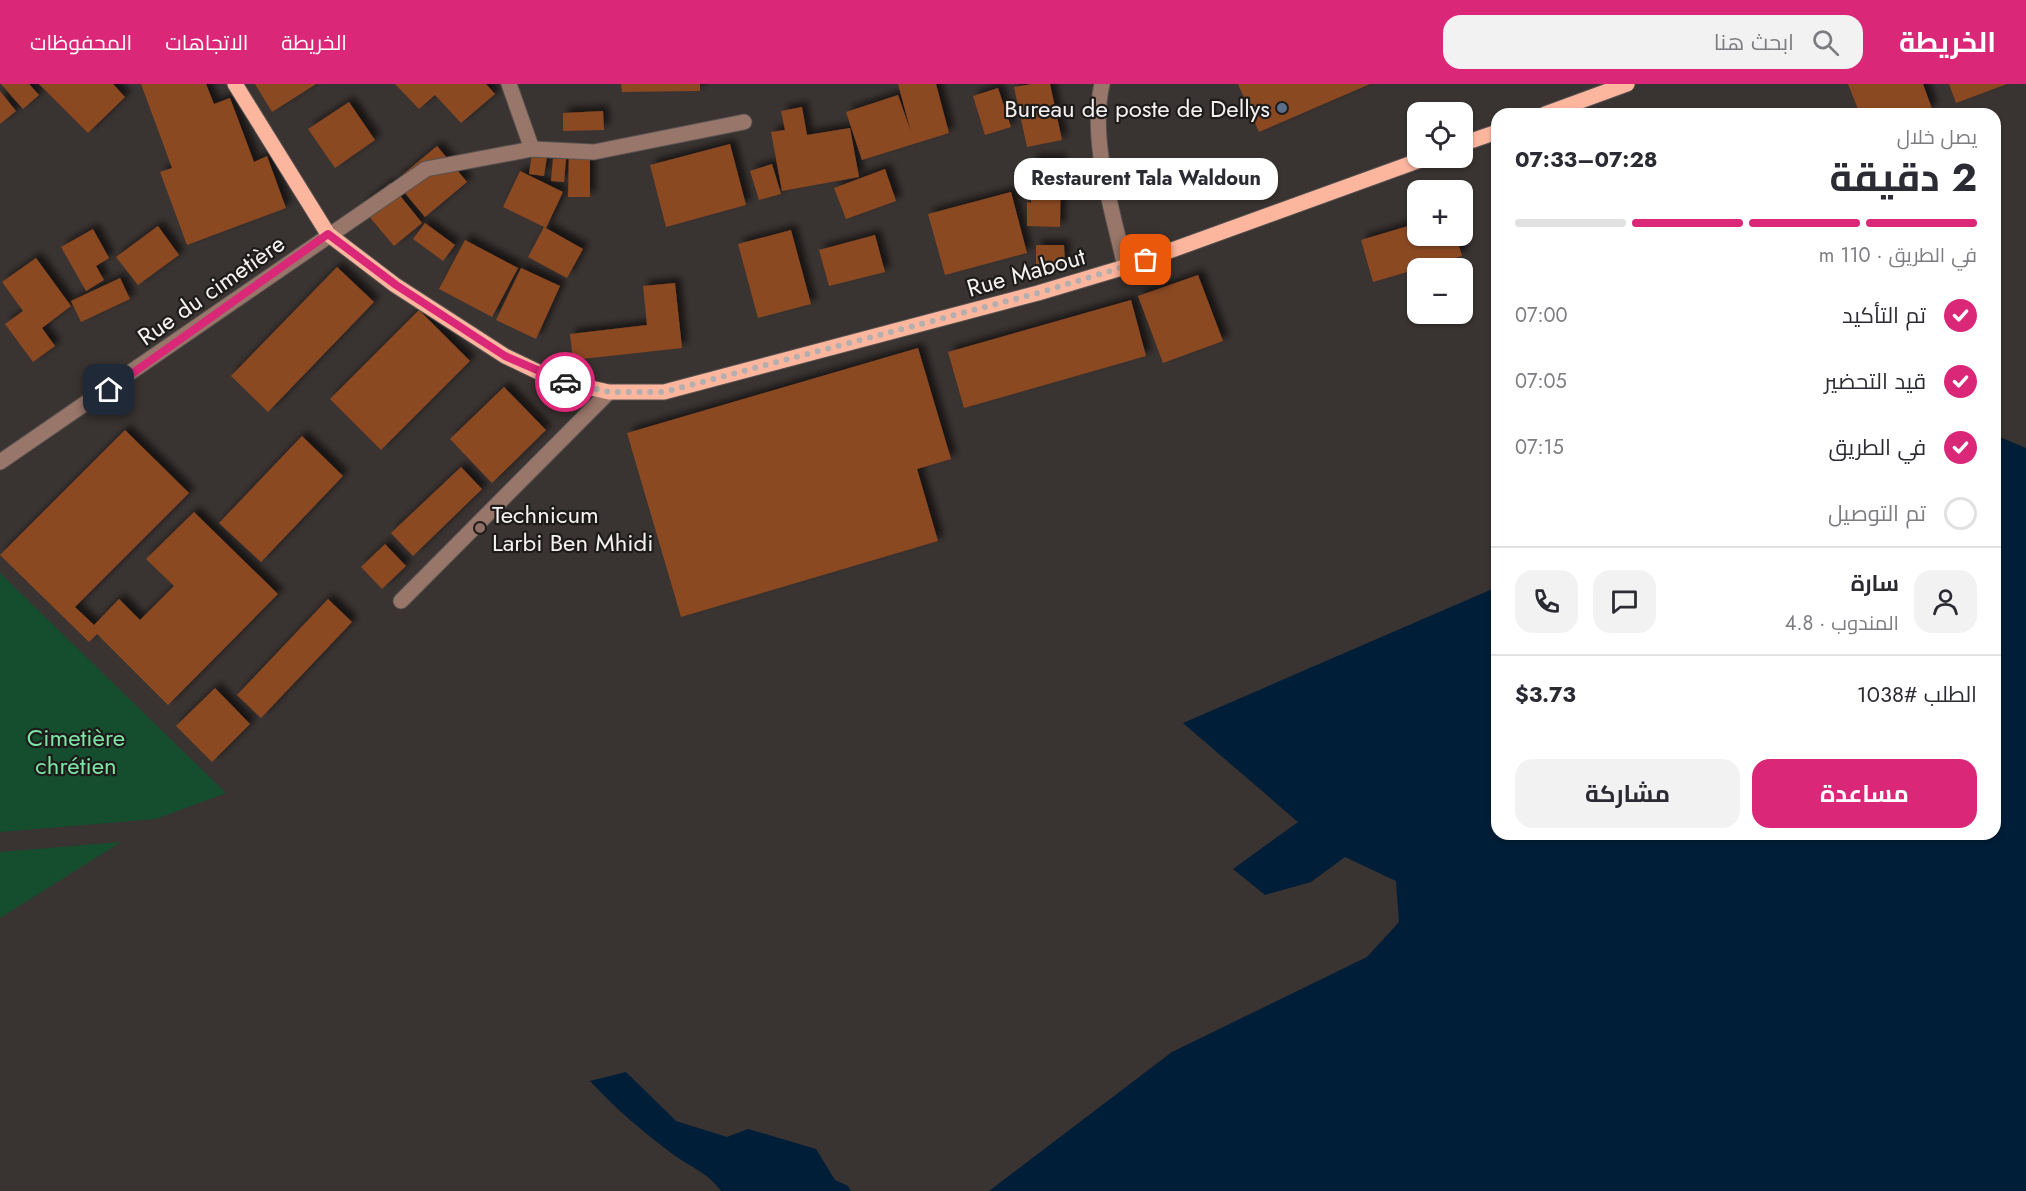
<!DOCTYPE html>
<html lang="ar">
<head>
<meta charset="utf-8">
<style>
  body { margin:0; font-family:Jost,Cairo,sans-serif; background:#f2f2f3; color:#2b2b33; direction:rtl; height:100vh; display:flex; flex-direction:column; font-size:22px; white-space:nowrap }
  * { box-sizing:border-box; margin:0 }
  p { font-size:20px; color:#7c7c81 }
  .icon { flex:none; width:33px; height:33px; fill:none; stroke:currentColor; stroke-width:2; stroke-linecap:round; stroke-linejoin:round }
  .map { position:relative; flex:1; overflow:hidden; direction:ltr }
  .sheet { position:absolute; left:1491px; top:24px; width:510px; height:732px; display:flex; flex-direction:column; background:#fff; border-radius:18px; box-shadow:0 2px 4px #0004; direction:rtl }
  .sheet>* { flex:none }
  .controls { position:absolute; left:1407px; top:18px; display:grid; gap:12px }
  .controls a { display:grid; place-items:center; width:66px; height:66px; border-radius:12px; background:#fff; box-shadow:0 2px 4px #0004; font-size:30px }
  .pin { position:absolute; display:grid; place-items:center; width:51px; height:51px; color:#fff; margin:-26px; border-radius:12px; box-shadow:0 3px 9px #0006 }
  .courier { position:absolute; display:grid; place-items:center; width:60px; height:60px; margin:-30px; border:4px solid #db2777; border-radius:50%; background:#fff; color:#222; box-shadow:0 2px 8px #0007 }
  .bubble { position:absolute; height:42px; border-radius:18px; background:#fff; box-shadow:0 2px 4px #0004; font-size:20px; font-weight:700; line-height:42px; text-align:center; direction:rtl }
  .head em { font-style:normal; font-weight:700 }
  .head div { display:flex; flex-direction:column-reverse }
  .head { display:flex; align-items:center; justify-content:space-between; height:102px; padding:0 24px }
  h1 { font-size:39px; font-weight:700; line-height:45px }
  .bar { display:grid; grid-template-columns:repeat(4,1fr); gap:9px 6px; align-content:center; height:72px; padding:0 24px }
  .bar i { height:8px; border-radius:4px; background:#e1e1e2 }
  .bar .selected { background:#db2777 }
  .bar p { grid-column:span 4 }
  .line { display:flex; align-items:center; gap:15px; padding:0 24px; border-top:2px solid #e1e1e2 }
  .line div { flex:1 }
  .round { display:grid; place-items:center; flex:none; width:63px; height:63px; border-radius:18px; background:#f2f2f3 }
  ol { padding:0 24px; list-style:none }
  li { display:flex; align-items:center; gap:18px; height:66px }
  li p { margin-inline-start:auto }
  li .icon { padding:6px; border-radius:50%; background:#db2777; color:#fff; stroke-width:4 }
  li:last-child { color:#7c7c81 }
  li i { width:33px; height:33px; border:3px solid #e1e1e2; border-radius:50% }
  .primary-button { display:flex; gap:12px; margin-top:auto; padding:12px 24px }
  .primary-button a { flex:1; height:69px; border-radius:18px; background:#db2777; color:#fff; font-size:24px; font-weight:700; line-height:69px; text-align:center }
  .primary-button a+a { background:#f2f2f3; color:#2b2b33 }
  header { display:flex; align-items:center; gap:36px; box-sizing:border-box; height:84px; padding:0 30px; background:#db2777; color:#fff }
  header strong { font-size:28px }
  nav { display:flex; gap:33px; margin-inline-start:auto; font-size:21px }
  .search { width:420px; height:54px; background:#f2f2f3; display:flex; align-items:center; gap:15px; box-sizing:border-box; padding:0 21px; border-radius:18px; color:#7c7c81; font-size:22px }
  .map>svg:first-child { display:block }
  .green { fill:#144e2e }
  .water { fill:#001e38 }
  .building { fill:#8b4823; filter:url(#shadow) }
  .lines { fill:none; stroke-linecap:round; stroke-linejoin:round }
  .minor-casing { stroke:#575250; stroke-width:17 }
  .major-casing { stroke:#575250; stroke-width:17 }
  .minor { stroke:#98766a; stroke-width:15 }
  .major { stroke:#fcb69e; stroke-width:15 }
  .done { stroke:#b4afae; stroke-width:6; stroke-dasharray:0 10.8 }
  .route { stroke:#db2777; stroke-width:8 }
  .service-dot { fill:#5c6f8a; stroke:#1e1c1b; stroke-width:2 }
  .education-dot { fill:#8d6e63; stroke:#1e1c1b; stroke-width:2 }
  .labels { text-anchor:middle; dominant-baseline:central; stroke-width:4.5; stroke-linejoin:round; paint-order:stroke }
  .poi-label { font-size:24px; fill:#f6f2f1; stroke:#1e1c1b; text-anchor:end }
  .street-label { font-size:24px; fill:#f6f2f1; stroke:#1e1c1b }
  .park-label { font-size:24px; fill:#7de6a5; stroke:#1e1c1b }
</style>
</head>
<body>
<header>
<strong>الخريطة</strong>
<div class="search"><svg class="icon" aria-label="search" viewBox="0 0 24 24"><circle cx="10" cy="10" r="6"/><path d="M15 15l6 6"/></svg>ابحث هنا</div>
<nav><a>الخريطة</a><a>الاتجاهات</a><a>المحفوظات</a></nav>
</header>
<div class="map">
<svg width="2026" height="1107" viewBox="0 0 2026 1107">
  <defs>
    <filter id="shadow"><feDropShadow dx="5.5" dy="-5.5" stdDeviation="3" flood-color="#0009"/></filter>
  </defs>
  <rect width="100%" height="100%" fill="#393331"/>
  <g class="green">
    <path d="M0 489 226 709 156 735 0 748Z"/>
    <path d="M121 758 0 834V768Z"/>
  </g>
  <g class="water">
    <path d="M1995 351 2026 364V1107H989L1172 968 1367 873 1399 838 1396 797 1345 773 1311 798 1265 811 1233 785 1298 738 1183 639 1497 503V750H1995Z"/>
    <path d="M626 988 676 1037 727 1053 748 1045 816 1065 835 1096 848 1102 851 1107H721C707 1088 692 1084 674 1071 643 1048 616 1025 590 997Z"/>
  </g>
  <g class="building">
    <path d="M1 0H29L39 11 23 25Z"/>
    <path d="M39 0H113L125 13 88 49Z"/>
    <path d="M141 0H206L214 20 230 14 254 78 267 72 286 124 187 161 160 88 172 84Z"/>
    <path d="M255 0H316L272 28Z"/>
    <path d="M395 0H486L495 10 461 39 435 11 419 25Z"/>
    <path d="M621 0H700V7L622 8Z"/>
    <path d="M898 0H936L949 49 862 76 846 28 898 11 911 48Z"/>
    <path d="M1032 0H1050L1062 56 1027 63 1014 3Z"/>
    <path d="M1238 0H1370L1259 48Z"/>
    <path d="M1848 0H1923L1932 25 1920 30H1860Z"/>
    <path d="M1949 0H2007L1956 19Z"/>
    <path d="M998 4 1011 43 985 51 973 12Z"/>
    <path d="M0 7 16 27 0 40Z"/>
    <path d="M349 18 375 56 335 84 308 45Z"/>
    <path d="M802 23 807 51 850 44 859 93 782 107 771 48 785 46 781 27Z"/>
    <path d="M603 27 604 46 563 47V29Z"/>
    <path d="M730 60 746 121 666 143 650 81Z"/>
    <path d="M437 62 467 98 425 133 395 97Z"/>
    <path d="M569 68H590V113H568Z"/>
    <path d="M532 70 547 72 544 92 529 90Z"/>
    <path d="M553 75H566L564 98 551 97Z"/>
    <path d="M1032 76H1061L1060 143 1027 142V118L1031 119Z"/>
    <path d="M772 80 781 110 759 116 750 87Z"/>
    <path d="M885 85 896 117 846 135 834 104Z"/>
    <path d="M520 87 563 108 546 144 503 123Z"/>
    <path d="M390 99 422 139 394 162 361 123Z"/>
    <path d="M1011 108 1027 169 945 191 928 130Z"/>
    <path d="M425 139 455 161 443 177 413 155Z"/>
    <path d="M1418 139V152H1456L1462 172 1373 198 1361 156Z"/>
    <path d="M158 142 179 171 138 201 116 173Z"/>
    <path d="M544 143 583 165 567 194 528 173Z"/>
    <path d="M93 145 109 174 96 182 104 196 86 207 61 163Z"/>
    <path d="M791 146 811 220 758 234 738 160Z"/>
    <path d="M875 151 885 188 829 202 819 166Z"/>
    <path d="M465 156 518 184 492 233 439 205Z"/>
    <path d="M1036 161H1064L1065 180H1036Z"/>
    <path d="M36 174 71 222 42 244 55 262 33 278 5 240 23 227 2 198Z"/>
    <path d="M337 183 374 218 268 328 231 292Z"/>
    <path d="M521 184 560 202 536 255 496 236Z"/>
    <path d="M1198 191 1223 257 1163 279 1138 212Z"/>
    <path d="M120 194 130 215 81 238 71 217Z"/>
    <path d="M675 199 682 264 573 276 570 250 647 241 643 202Z"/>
    <path d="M1131 216 1146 272 964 324 948 268Z"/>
    <path d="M419 226 470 277 381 366 330 315Z"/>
    <path d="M918 264 951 375 917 385 938 457 681 533 627 349Z"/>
    <path d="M504 303 546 346 492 399 450 355Z"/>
    <path d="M125 346 189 409 75 523 94 541 119 515 140 536 174 502 146 475 194 428 278 510 168 621 97 550 89 558 0 471Z"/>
    <path d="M302 352 343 392 261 478 219 439Z"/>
    <path d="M461 383 482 405 413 472 391 449Z"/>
    <path d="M385 460 406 482 382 505 361 483Z"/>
    <path d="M328 515 352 538 261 634 237 611Z"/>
    <path d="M215 604 250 640 212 678 176 642Z"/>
  </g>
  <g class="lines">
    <defs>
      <g id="minor">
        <path d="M509 0 532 65"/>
        <path d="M1102 0C1089 57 1113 127 1125 183"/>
        <path d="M0 378 426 85 532 65 594 68 744 38"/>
        <path d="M401 517 609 308"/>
      </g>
      <g id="major">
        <path d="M235 0 328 150 395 201 505 272 555 296 609 308H664L1038 209 1125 183 1426 74"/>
        <path d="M1545 30 1627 0"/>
        <path d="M1462 60 1497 48"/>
      </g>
    </defs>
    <use href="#minor" class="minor-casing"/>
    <use href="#major" class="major-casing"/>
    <use href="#minor" class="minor"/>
    <use href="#major" class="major"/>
  </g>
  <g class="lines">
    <path class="done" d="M565 298 609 308H664L1038 209 1146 176"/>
    <path class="route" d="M109 306 328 150 396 201 505 272 565 298"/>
  </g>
  <circle class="service-dot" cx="1282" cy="24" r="6"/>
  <circle class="education-dot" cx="480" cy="444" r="6"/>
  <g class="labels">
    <g class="poi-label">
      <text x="1270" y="24">Bureau de poste de Dellys</text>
      <text x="492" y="430" text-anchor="start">Technicum<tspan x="492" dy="28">Larbi Ben Mhidi</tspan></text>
    </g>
    <g class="street-label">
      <text transform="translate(1026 188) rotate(-16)">Rue Mabout</text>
      <text transform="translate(211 206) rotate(-35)">Rue du cimetière</text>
    </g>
    <g class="park-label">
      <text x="76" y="653">Cimetière<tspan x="76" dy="28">chrétien</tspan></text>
    </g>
  </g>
</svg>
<div class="controls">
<a><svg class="icon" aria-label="locate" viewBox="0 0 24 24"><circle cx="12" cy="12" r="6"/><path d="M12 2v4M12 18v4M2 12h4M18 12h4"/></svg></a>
<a>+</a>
<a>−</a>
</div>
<div class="pin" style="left:1146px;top:176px;background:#ea580c"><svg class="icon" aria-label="bag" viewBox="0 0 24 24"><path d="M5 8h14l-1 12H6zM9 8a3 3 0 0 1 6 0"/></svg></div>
<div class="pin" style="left:109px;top:306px;background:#1f2937"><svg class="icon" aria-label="home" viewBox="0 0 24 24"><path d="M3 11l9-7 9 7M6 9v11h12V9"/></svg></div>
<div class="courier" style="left:565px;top:298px"><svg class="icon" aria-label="car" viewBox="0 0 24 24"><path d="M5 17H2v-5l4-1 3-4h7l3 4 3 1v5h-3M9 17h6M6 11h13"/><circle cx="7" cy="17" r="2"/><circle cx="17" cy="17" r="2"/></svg></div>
<div class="bubble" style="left:1014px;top:74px;width:264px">Restaurent Tala Waldoun</div>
<section class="sheet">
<div class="head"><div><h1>2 دقيقة</h1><p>يصل خلال</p></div><em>07:28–07:33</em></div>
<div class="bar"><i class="selected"></i><i class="selected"></i><i class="selected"></i><i></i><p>في الطريق · 110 m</p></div>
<ol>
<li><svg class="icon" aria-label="check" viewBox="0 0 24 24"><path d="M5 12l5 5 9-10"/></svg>تم التأكيد<p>07:00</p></li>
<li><svg class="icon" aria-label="check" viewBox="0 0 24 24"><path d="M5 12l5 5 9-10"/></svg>قيد التحضير<p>07:05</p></li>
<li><svg class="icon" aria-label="check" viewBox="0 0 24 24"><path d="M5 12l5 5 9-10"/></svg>في الطريق<p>07:15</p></li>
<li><i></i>تم التوصيل</li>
</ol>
<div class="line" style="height:108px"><a class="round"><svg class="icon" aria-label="person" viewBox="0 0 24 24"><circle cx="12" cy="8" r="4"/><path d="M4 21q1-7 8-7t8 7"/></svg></a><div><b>سارة</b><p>المندوب · 4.8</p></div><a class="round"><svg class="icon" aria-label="chat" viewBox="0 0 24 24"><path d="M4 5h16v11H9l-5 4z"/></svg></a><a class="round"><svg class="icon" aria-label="phone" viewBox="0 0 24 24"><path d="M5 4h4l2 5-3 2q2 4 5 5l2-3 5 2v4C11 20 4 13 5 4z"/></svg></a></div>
<div class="line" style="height:78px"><div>الطلب #1038</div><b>$3.73</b></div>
<div class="primary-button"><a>مساعدة</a><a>مشاركة</a></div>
</section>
</div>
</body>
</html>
